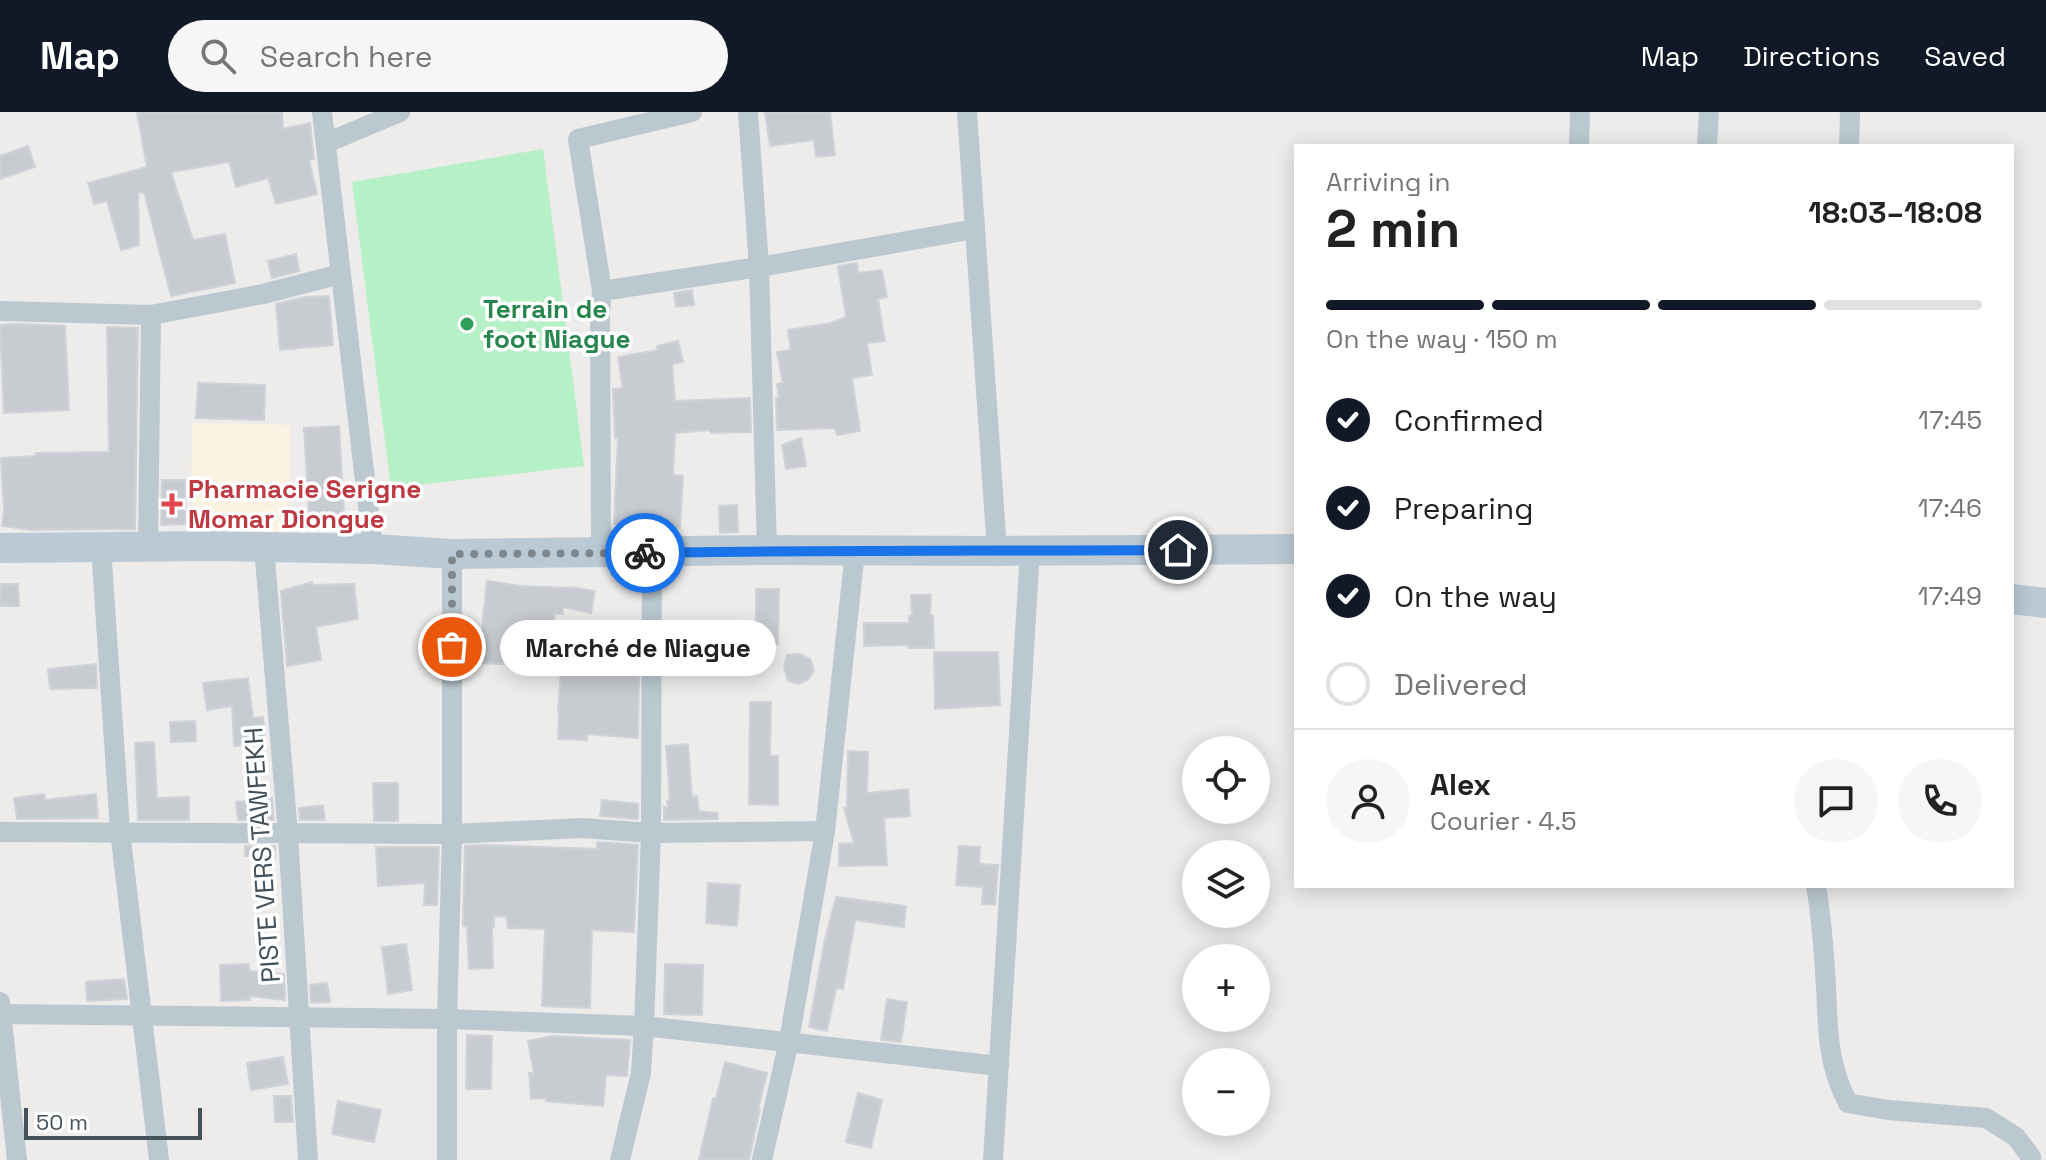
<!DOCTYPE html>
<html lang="en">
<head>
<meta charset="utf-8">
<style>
  body { margin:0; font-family:"Space Grotesk",sans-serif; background:#f6f6f6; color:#222; height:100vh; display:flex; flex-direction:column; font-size:30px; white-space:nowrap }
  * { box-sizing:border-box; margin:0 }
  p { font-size:26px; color:#767676 }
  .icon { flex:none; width:44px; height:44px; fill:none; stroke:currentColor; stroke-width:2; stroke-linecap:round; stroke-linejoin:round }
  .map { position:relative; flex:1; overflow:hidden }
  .details { position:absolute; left:1294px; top:32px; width:720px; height:744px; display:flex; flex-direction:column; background:#fff; border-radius:0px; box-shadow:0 4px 20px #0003 }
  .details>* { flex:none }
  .buttons { position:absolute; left:1182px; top:624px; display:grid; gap:16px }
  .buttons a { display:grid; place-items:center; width:88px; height:88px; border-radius:50%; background:#fff; box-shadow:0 4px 20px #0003; font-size:40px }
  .scale { position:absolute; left:24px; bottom:20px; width:178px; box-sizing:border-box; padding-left:8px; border:4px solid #43515a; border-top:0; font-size:22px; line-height:28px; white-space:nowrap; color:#43515a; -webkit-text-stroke:6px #fff; paint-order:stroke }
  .pin { position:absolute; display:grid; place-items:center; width:68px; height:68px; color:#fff; margin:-34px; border:4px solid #fff; border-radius:50%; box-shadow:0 2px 8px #0007 }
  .courier { position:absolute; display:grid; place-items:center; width:80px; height:80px; margin:-40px; border:6px solid #1a73e8; border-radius:50%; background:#fff; color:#222; box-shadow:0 2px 10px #0007 }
  .bubble { position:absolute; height:56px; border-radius:28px; background:#fff; box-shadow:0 4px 20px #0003; font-size:26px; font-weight:700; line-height:56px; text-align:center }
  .headline em { font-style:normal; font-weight:700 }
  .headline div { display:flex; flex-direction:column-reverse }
  .headline { display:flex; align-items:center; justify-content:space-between; height:136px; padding:0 32px }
  h1 { font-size:52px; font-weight:700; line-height:60px }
  .bar { display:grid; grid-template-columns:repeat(4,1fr); gap:12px 8px; align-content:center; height:96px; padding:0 32px }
  .bar i { height:10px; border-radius:6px; background:#e0e0e0 }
  .bar .on { background:#111827 }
  .bar p { grid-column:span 4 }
  .line { display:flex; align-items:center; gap:20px; padding:0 32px; border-top:2px solid #e0e0e0 }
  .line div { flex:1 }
  .round { display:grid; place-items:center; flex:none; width:84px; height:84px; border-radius:42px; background:#f6f6f6 }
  ol { padding:0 32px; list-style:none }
  li { display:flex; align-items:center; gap:24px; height:88px }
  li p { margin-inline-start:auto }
  li .icon { padding:8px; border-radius:50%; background:#111827; color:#fff; stroke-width:4 }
  li:last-child { color:#767676 }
  li i { width:44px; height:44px; border:4px solid #e0e0e0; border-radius:50% }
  header { display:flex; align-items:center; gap:48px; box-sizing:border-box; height:112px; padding:0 40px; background:#111827; color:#fff }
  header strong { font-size:38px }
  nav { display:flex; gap:44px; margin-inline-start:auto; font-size:28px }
  .search { width:560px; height:72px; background:#f6f6f6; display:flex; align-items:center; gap:20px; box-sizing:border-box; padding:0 28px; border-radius:44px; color:#767676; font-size:30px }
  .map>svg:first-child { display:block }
  .commercial { fill:#fcf2e1 }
  .green { fill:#b5f0c6 }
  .building { fill:#c8ccd1; stroke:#cfd2d8; stroke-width:2 }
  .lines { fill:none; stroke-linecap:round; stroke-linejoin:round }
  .street { stroke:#bbc8cf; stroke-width:20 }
  .secondary { stroke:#bac9d4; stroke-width:30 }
  .done { stroke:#7f878d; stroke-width:8; stroke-dasharray:0 14.4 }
  .route { stroke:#1a73e8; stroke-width:10 }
  .leisure-dot { fill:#2e9e5b; stroke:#fff; stroke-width:3 }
  .health-dot { fill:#e0444e; stroke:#fff; stroke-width:3 }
  .labels { text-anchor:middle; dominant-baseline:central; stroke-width:7; stroke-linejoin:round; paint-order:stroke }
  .leisure-label { font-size:26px; font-weight:bold; fill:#27864d; stroke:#fff; text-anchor:start }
  .health-label { font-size:26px; font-weight:bold; fill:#be3a42; stroke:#fff; text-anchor:start }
  .street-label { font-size:26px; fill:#43515a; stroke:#fff }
</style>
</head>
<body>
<header>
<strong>Map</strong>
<div class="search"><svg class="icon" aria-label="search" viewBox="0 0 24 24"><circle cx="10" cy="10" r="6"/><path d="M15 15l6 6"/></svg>Search here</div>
<nav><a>Map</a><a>Directions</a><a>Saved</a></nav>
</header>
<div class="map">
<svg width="2046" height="1048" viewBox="0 0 2046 1048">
  <rect width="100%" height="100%" fill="#eeebeb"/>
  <path class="commercial" d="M192 311 290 313 288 421 191 419Z"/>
  <path class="green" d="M543 37 584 354 391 376 352 70Z"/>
  <g class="building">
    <path d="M137 0H282L283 17 310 11 314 47 309 48 317 82 276 92 268 66 236 75 229 50 171 60 193 128 225 122 235 171 171 184 144 80 138 81 139 133 121 138 107 89 94 92 88 71 147 55Z"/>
    <path d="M765 0H830L835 43 816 45 814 28 770 34Z"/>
    <path d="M28 34 35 55 0 67V44Z"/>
    <path d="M296 142 299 159 272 166 268 149Z"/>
    <path d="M857 151 858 161 882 158 887 185 878 187 885 229 867 231 872 263 852 266 860 319 837 323 835 316 777 318 776 286H779L777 272 783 271 777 240 791 238 788 218 831 211 846 205 838 154Z"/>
    <path d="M692 178 694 193 676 195 674 181Z"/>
    <path d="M329 184 333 233 280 238 276 192 305 185Z"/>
    <path d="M17 212 65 214 69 298 4 301 0 213Z"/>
    <path d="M107 215 138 216 135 417 32 418 2 414 4 398 1 346 36 344V341L109 340Z"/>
    <path d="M678 229 683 250 672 252 675 289 750 286 751 320 711 321 710 318 675 321 673 363 683 364 680 416 614 412 618 326H615L613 277 623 276 618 245 658 238 657 234Z"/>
    <path d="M198 271 265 273 264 308 196 306Z"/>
    <path d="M339 314 344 403 309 405 304 316Z"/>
    <path d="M801 326 806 354 786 357 782 333Z"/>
    <path d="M162 368H185L186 412 161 413Z"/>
    <path d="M737 393 738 420 720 421 719 394Z"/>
    <path d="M487 469 521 474 571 476 572 475 595 479 591 501 563 495V502H554L560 554 537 557V554L481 551 483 506Z"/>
    <path d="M312 470 313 473 354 472 358 507 316 515 321 548 287 554 281 479Z"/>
    <path d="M0 472H18L19 494H0Z"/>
    <path d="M756 477H779L778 532H756Z"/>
    <path d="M911 483H931L930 504H933L934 536H909V533L864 534V511H909V504H912Z"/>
    <path d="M934 540H998L1000 593 935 597Z"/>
    <path d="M800 542 810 547 814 558 808 568 798 572 788 569 784 555 787 543Z"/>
    <path d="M96 552 97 576 50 577 48 557Z"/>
    <path d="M561 559 596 562V559L639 564 638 626 587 622V628L558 627 559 599H558Z"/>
    <path d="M248 566 253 606 263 605 265 632 234 634 232 594 207 598 203 571Z"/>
    <path d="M750 590H771L770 644H778V693L749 692Z"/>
    <path d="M195 609 196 629 171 630 170 610Z"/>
    <path d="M154 630 157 686 189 685V708H138L135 631Z"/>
    <path d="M688 632 692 685 697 684 699 699 717 701 718 707 664 708V695L668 696 667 689 670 688 666 634Z"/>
    <path d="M848 639 868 640 867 681 908 677 910 704 884 706 887 753 839 754V732L854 731 844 696 847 695Z"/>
    <path d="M373 671H398V709H374Z"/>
    <path d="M44 682 45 688 96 682 98 706 17 707 14 686Z"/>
    <path d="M272 686 274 708H238L236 690Z"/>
    <path d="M602 688 638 692V707L600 704Z"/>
    <path d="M323 693 325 708H300L299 696Z"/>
    <path d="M597 730 638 733 634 820 592 818 590 896 542 894 545 817 508 816 506 804 494 805V815H492L493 856 469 857 467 814H463L465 734 486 733 597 737Z"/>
    <path d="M245 734H275V745L245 744Z"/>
    <path d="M959 734 980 735 979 752 998 753 995 793 982 792 983 775 956 773Z"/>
    <path d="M376 735H439L437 793H424L425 771 378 774Z"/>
    <path d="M708 771 740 773 737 814 706 811Z"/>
    <path d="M836 785 906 794 904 815 855 808 843 877 836 876 827 919 809 915 825 827Z"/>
    <path d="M406 832 412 878 388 882 382 835Z"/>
    <path d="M249 852V859L284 862 285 888 250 884V888L221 889 220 853Z"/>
    <path d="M665 852 703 853 702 903 664 902Z"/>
    <path d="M124 867 127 887 87 889 86 870Z"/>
    <path d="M327 871 330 890 311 891 310 873Z"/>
    <path d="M887 887 907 890 901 930 881 928Z"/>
    <path d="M467 923 492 924 491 977H466Z"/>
    <path d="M553 924 630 928 627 964 606 963 603 994 546 989V986L531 987 529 961H534L528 929Z"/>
    <path d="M283 945 288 972 251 978 247 951Z"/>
    <path d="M725 950 767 961 758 997H760L749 1048H699L713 986 716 987Z"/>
    <path d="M858 981 882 988 871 1036 846 1030Z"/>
    <path d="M274 984H291L293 1010H275Z"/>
    <path d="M338 989 381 998 374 1030 332 1022Z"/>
  </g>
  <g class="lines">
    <g class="street">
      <path d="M322 0 373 437"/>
      <path d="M748 0 759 155 767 438"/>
      <path d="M967 0 997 439"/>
      <path d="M326 31 400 0"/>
      <path d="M1579 34 1580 0"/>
      <path d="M1707 34 1709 0"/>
      <path d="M1849 34 1850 0"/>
      <path d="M602 179 578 27 692 0"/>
      <path d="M0 199 151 203 263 182 341 162"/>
      <path d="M101 435 120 719 159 1048"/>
      <path d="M148 435 151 203"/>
      <path d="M264 435 288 722 308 1048"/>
      <path d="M601 441 600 200 602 179 759 155 975 117"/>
      <path d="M0 720 452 722 582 716 651 721 825 719"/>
      <path d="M1816 774C1822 807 1824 841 1826 874 1828 918 1827 951 1848 991L1888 998 1986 1006 2016 1025 2031 1045"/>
      <path d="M0 890 17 1048"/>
      <path d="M0 902 447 907 644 914 999 954"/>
      <path d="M447 1048V907L452 722V442"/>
      <path d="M620 1048 641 961 644 914 651 721 652 440"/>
      <path d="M762 1048 789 929 825 719 855 439"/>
      <path d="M993 1048 1030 439"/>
    </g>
    <g class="secondary">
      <path d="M0 436 213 434 373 437 452 442 767 438 997 439 1296 437"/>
      <path d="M2012 487 2046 491"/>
    </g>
  </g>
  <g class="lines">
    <path class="done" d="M452 535V442L645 441"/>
    <path class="route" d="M645 441C823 438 1000 439 1178 438"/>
  </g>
  <circle class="leisure-dot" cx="467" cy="212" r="8"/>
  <path class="health-dot" d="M168 380h8v8h8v8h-8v8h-8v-8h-8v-8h8z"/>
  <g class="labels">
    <g class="leisure-label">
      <text x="483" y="197">Terrain de<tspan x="483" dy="30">foot Niague</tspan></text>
    </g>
    <g class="health-label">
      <text x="188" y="377">Pharmacie Serigne<tspan x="188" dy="30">Momar Diongue</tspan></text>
    </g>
    <g class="street-label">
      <text transform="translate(262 743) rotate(-94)">PISTE VERS TAWFEKH</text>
    </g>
  </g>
</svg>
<div class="buttons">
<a><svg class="icon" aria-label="locate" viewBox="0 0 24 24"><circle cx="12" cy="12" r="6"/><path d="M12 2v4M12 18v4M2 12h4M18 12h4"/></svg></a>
<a><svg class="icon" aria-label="layers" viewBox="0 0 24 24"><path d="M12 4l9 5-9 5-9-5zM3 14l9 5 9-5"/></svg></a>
<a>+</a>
<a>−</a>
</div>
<div class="scale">50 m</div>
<div class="pin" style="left:452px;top:535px;background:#ea580c"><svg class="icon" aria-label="bag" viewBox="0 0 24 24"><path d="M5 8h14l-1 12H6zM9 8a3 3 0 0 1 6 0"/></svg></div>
<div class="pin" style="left:1178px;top:438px;background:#1f2937"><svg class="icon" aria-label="home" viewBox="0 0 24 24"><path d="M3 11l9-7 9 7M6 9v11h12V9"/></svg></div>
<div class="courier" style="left:645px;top:441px"><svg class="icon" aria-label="bike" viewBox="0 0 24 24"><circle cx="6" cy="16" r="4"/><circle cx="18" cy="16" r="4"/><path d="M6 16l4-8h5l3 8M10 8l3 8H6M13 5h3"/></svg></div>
<div class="bubble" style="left:500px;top:508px;width:276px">Marché de Niague</div>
<section class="details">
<div class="headline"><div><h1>2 min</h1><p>Arriving in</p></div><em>18:03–18:08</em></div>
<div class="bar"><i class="on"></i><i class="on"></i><i class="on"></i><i></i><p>On the way · 150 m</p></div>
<ol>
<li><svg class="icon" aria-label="check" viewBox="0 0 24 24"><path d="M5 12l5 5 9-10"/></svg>Confirmed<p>17:45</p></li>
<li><svg class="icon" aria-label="check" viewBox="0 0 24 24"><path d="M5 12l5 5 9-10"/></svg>Preparing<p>17:46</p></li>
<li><svg class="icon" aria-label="check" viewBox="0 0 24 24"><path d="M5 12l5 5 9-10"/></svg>On the way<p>17:49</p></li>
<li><i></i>Delivered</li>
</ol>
<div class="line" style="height:144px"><a class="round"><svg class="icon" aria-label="person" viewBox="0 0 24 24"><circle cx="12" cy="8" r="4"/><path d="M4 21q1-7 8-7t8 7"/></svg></a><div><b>Alex</b><p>Courier · 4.5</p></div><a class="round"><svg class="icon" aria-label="chat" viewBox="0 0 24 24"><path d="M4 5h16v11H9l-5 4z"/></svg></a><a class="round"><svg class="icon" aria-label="phone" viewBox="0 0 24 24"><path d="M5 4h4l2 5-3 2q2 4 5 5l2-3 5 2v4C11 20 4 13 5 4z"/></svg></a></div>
</section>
</div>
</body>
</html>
